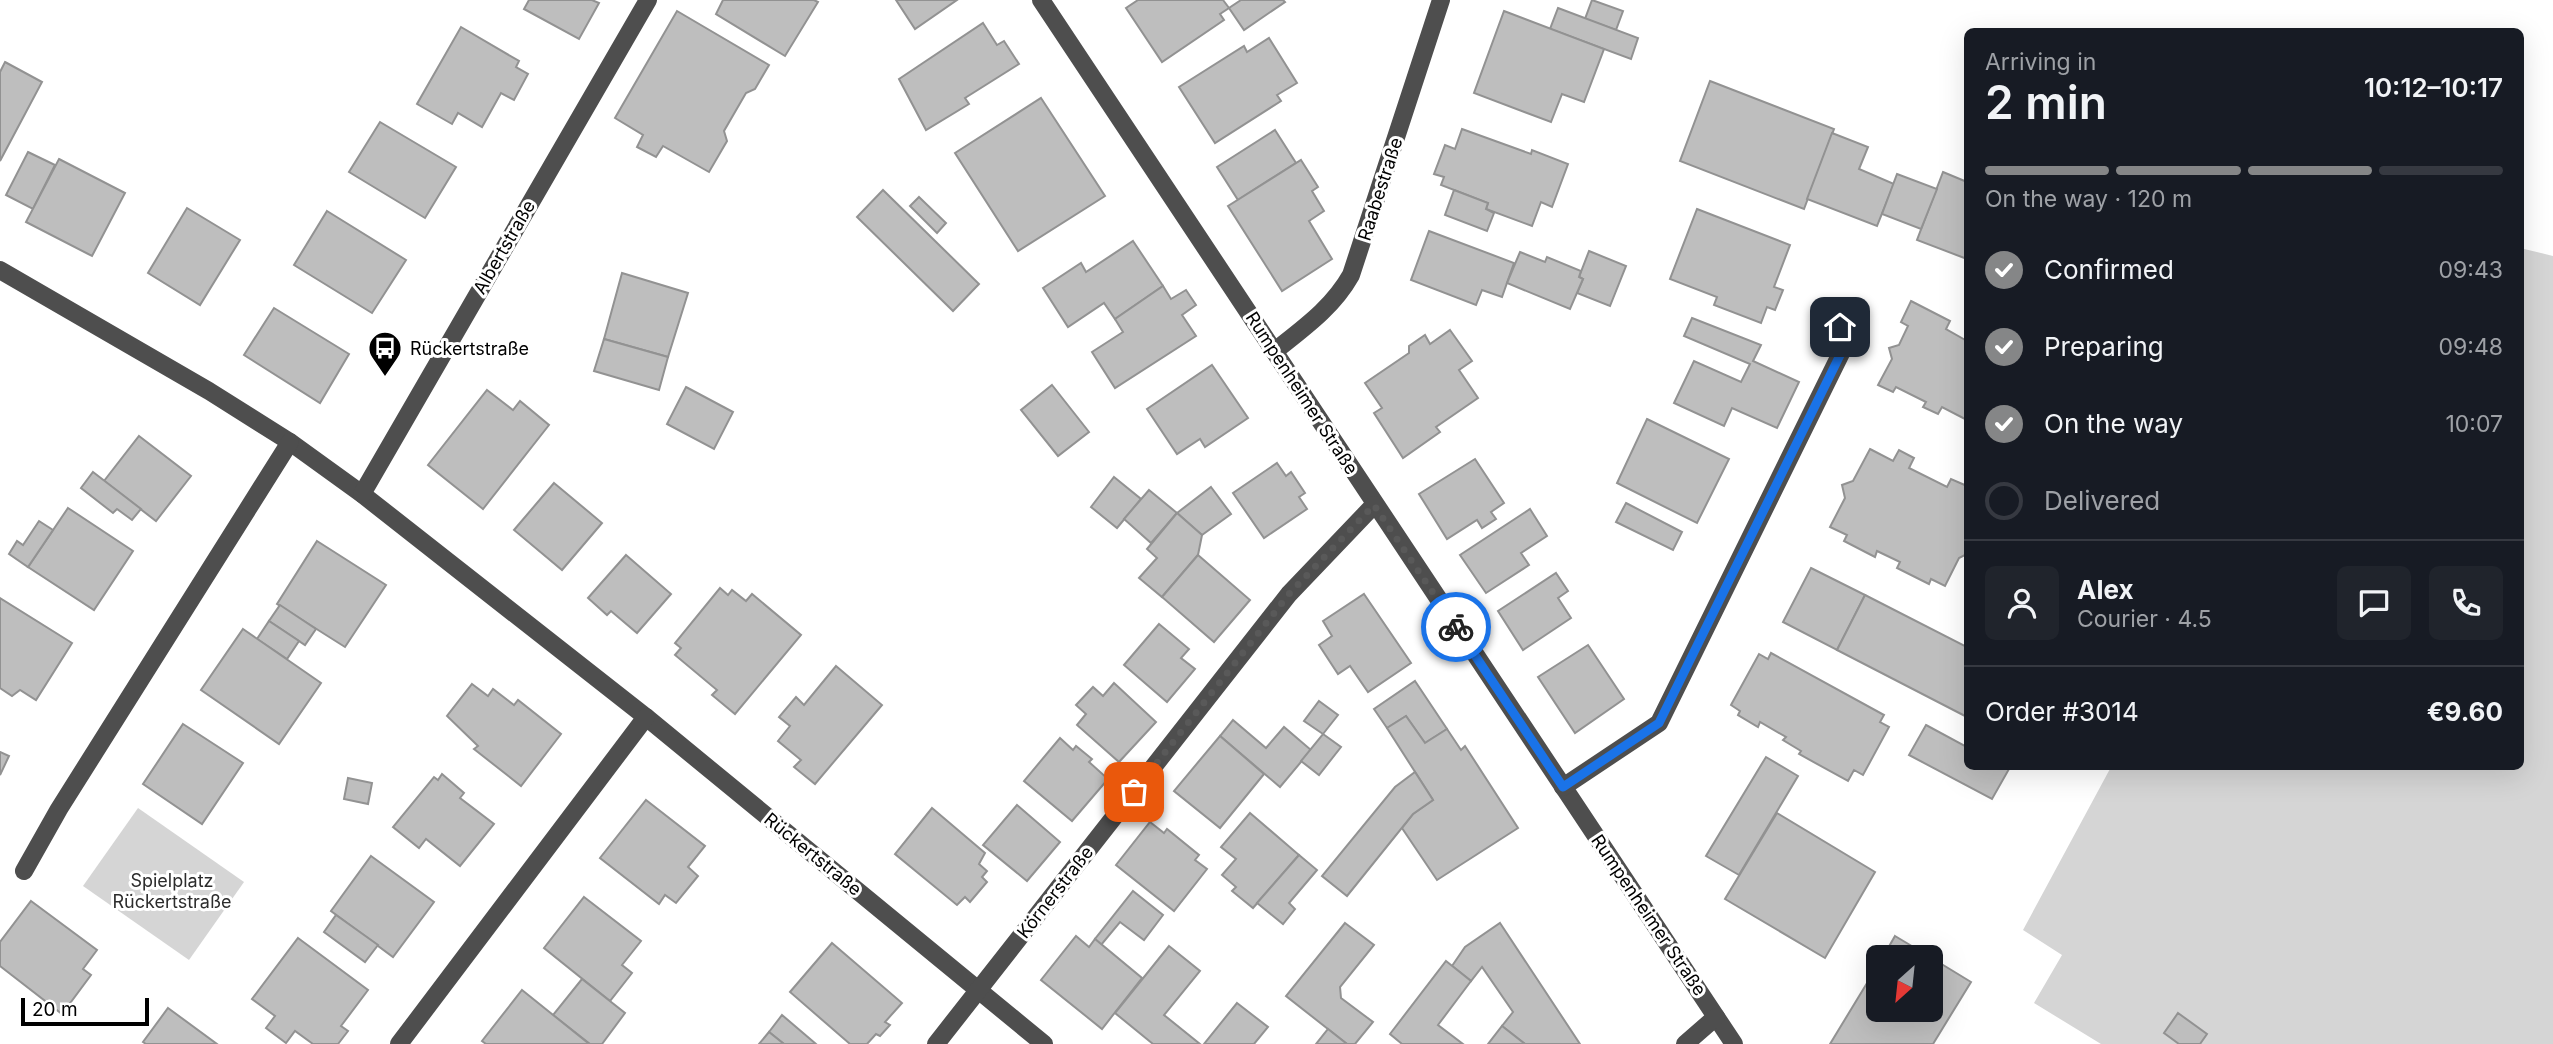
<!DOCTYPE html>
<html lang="en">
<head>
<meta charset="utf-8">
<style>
  body { margin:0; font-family:Inter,sans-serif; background:#20242c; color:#f1f3f6; height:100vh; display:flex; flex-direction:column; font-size:26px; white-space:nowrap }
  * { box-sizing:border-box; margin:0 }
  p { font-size:23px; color:#9ea1a6 }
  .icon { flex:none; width:38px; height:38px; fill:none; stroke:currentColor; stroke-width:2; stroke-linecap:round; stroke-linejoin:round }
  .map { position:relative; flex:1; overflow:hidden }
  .drawer { position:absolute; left:1964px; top:28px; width:560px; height:742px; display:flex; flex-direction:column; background:#171b24; border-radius:10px; box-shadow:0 7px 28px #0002 }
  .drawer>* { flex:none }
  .needle { width:46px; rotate:207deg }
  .fabs { position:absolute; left:1866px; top:945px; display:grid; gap:14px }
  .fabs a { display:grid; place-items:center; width:77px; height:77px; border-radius:10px; background:#171b24; box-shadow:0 7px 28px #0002; font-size:35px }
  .scale { position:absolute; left:21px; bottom:18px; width:128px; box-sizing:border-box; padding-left:7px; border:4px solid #000; border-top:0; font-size:19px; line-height:24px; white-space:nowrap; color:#000; -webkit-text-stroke:5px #fff; paint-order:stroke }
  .pin { position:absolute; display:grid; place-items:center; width:60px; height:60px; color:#fff; margin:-30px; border-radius:14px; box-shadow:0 4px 10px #0006 }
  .courier { position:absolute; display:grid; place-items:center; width:70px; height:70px; margin:-35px; border:5px solid #1a73e8; border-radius:50%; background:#fff; color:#222; box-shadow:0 2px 9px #0007 }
  .summary em { font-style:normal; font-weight:600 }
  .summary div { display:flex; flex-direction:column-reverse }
  .summary { display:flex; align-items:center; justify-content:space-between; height:119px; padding:0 21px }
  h1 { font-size:46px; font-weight:600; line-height:52px }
  .bar { display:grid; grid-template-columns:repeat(4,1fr); gap:10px 7px; align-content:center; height:84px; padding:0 21px }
  .bar i { height:9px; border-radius:5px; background:#363941 }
  .bar .active { background:#858687 }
  .bar p { grid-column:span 4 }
  .line { display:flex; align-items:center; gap:18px; padding:0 21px; border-top:2px solid #363941 }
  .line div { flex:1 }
  .round { display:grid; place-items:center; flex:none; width:74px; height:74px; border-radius:10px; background:#20242c }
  ol { padding:0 21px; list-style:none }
  li { display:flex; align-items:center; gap:21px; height:77px }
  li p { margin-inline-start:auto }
  li .icon { padding:7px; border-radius:50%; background:#858687; color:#fff; stroke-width:4 }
  li:last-child { color:#9ea1a6 }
  li i { width:38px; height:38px; border:4px solid #363941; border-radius:50% }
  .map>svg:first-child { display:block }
  .green { fill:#d5d5d5 }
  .building { fill:#bebebe; stroke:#929292; stroke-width:2 }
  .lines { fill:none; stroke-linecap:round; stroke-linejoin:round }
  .minor { stroke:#4e4e4e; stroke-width:18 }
  .done { stroke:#595959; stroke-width:7; stroke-dasharray:0 12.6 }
  .route { stroke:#1a73e8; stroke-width:9 }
  .labels { text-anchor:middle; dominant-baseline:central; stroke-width:6; stroke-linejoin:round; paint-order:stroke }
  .street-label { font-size:18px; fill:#000; stroke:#fff }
  .poi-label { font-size:18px; fill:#000; stroke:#fff; text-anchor:start }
  .park-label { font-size:18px; fill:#2c2c2c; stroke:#fff }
</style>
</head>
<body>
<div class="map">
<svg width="2553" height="1044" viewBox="0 0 2553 1044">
  <rect width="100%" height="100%" fill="#fff"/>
  <g class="green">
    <path d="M2520 248 2553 256V1044H2101L2034 1003 2062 955 2023 930 2111 767 2520 766Z"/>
    <path d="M138 808 244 882 189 960 83 886Z"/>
  </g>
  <g class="building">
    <path d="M529 0H592L599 3 579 39 524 9Z"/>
    <path d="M723 0H814L818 2 785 56 716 14Z"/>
    <path d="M896 0H957L915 29Z"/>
    <path d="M1138 0H1223L1229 8 1220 14 1224 20 1162 62 1126 8Z"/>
    <path d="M1241 0H1283L1285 2 1244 30 1229 8Z"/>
    <path d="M1592 0 1623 11 1616 30 1585 19Z"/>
    <path d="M1558 8 1638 38 1631 59 1550 29Z"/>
    <path d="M677 11 769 65 755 89 746 93 724 131 727 141 709 172 663 146 656 157 637 147 643 135 615 118Z"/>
    <path d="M1504 11 1604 49 1584 102 1562 94 1551 122 1474 93Z"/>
    <path d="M983 23 997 45 1004 41 1019 64 965 98 969 104 926 130 899 79Z"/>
    <path d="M461 27 519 61 516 67 528 74 514 100 501 93 482 127 458 113 452 124 417 104Z"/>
    <path d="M1269 38 1297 83 1277 95 1281 101 1215 143 1179 87 1244 46 1247 52Z"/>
    <path d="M5 62 42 82 0 161V72Z"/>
    <path d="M1710 81 1834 129 1804 209 1680 161Z"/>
    <path d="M1041 98 1105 196 1018 251 955 153Z"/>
    <path d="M380 122 456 167 425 218 349 172Z"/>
    <path d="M1462 129 1531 154 1532 150 1568 164 1552 207 1541 202 1532 226 1486 209 1488 203 1441 185 1444 177 1434 174 1445 145 1455 149Z"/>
    <path d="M1275 130 1296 163 1238 200 1217 167Z"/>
    <path d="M1832 133 1868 147 1859 169 1894 184 1877 226 1807 199Z"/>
    <path d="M28 152 55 165 33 209 6 195Z"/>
    <path d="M59 159 125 193 92 256 26 222Z"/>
    <path d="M1301 160 1318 187 1312 191 1324 211 1309 221 1332 259 1282 291 1228 206Z"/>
    <path d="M1943 172 1967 182V259L1917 240Z"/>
    <path d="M1897 174 1937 189 1921 229 1882 214Z"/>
    <path d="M883 190 979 284 953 311 857 217Z"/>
    <path d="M1454 190 1488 203 1486 209 1494 213 1487 231 1445 215Z"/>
    <path d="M919 197 946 223 937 233 910 206Z"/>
    <path d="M187 208 240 240 200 305 148 273Z"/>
    <path d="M1697 209 1790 245 1774 287 1783 290 1775 310 1767 307 1761 323 1714 305 1717 297 1670 279Z"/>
    <path d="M327 211 406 260 372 313 294 265Z"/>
    <path d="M1429 231 1514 263 1502 297 1482 290 1476 305 1411 280Z"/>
    <path d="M1133 241 1163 286 1115 319 1104 303 1068 327 1043 288 1081 263 1086 272Z"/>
    <path d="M1589 251 1626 266 1610 306 1577 293 1583 279 1579 277Z"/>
    <path d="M1520 252 1545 262 1547 257 1581 271 1579 277 1583 279 1570 309 1507 283Z"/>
    <path d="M622 273 688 293 668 357 604 339Z"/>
    <path d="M1163 286 1171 299 1186 290 1196 305 1182 315 1196 336 1115 388 1092 352 1123 332 1115 319Z"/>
    <path d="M1911 301 1950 321 1946 329 1967 341V420L1942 407 1938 414 1923 407 1926 402 1896 387 1893 392 1878 385 1892 359 1889 348 1899 345 1908 326 1901 322Z"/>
    <path d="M274 308 349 354 320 403 244 355Z"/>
    <path d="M1692 318 1761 345 1753 361 1799 382 1777 428 1732 408 1724 426 1674 403 1694 361 1741 382 1750 364 1684 336Z"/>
    <path d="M1450 330 1472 361 1459 370 1478 398 1436 427 1440 432 1403 458 1374 413 1382 408 1365 383 1409 353V346L1425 335 1430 344Z"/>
    <path d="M604 339 668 357 659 390 594 371Z"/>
    <path d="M1212 365 1248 418 1205 447 1200 439 1177 454 1147 409Z"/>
    <path d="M1052 385 1089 432 1058 456 1021 410Z"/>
    <path d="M686 387 733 412 714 449 667 424Z"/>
    <path d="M487 390 513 410 520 401 549 425 483 509 428 465Z"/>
    <path d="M1647 419 1729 459 1697 523 1617 483Z"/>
    <path d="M139 436 191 476 156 521 104 481Z"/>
    <path d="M1870 449 1893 461 1899 450 1914 458 1909 468 1947 487 1951 479 1967 486V554L1959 558 1945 586 1931 579 1929 584 1897 568 1900 562 1877 551 1875 557 1844 541 1847 535 1830 527 1845 498 1842 485 1853 481Z"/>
    <path d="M1475 459 1504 503 1491 512 1496 519 1482 528 1477 520 1447 539 1419 494Z"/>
    <path d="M1277 463 1286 476 1291 472 1305 493 1299 497 1307 509 1264 538 1233 493Z"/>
    <path d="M93 472 141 509 132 520 117 509 113 513 81 488Z"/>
    <path d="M1114 477 1141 499 1117 528 1091 507Z"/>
    <path d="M554 483 602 523 562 570 514 530Z"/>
    <path d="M1211 487 1231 514 1202 535 1177 513Z"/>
    <path d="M1149 490 1177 513 1151 543 1124 519Z"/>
    <path d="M1626 503 1682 532 1673 550 1616 522Z"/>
    <path d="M68 508 133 551 94 610 28 567Z"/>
    <path d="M1530 509 1547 536 1521 553 1529 565 1486 593 1460 555Z"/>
    <path d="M1177 513 1202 535 1198 555 1162 597 1139 578 1157 558 1147 549Z"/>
    <path d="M39 521 53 530 28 567 9 554 17 541 23 545Z"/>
    <path d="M317 541 386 585 345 647 277 604Z"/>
    <path d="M626 555 671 594 637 633 611 611 607 615 588 598Z"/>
    <path d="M1198 555 1250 600 1214 642 1162 597Z"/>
    <path d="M1811 568 1865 595 1837 650 1783 622Z"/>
    <path d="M1556 573 1568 591 1558 598 1571 618 1523 650 1498 611Z"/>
    <path d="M720 588 728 595 732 590 746 601 752 594 801 635 735 714 712 695 717 690 675 655 681 648 675 643Z"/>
    <path d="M1364 594 1411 663 1368 692 1350 666 1338 674 1319 645 1332 636 1323 621Z"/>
    <path d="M1865 595 1967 647V717L1837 650Z"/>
    <path d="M0 598 72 643 36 700 20 690 12 696 0 688Z"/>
    <path d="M280 605 316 629 305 645 269 621Z"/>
    <path d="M269 621 299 641 287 659 257 639Z"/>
    <path d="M1159 624 1189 649 1181 658 1195 669 1167 702 1124 665Z"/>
    <path d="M243 629 321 683 279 744 201 690Z"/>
    <path d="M1588 645 1624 699 1575 733 1538 677Z"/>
    <path d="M1771 653 1884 715 1880 722 1889 727 1863 775 1854 770 1848 781 1799 754 1801 751 1783 740 1786 737 1760 722 1758 727 1738 715 1740 711 1731 705 1759 654 1768 659Z"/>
    <path d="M836 666 882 705 815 784 794 767 801 760 778 741 790 726 779 717 796 697 804 705Z"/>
    <path d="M1415 681 1447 729 1425 743 1406 716 1387 728 1374 709Z"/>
    <path d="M1114 683 1156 722 1119 762 1077 725 1086 714 1076 705 1093 687 1103 696Z"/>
    <path d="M472 684 488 696 493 689 514 705 518 700 561 734 521 786 474 749 478 746 447 716Z"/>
    <path d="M1319 701 1338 715 1323 734 1304 721Z"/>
    <path d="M1406 716 1425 743 1447 729 1461 750 1465 746 1518 828 1437 880 1402 828 1413 814 1433 800 1387 728Z"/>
    <path d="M1233 720 1266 748 1284 727 1311 750 1280 787 1220 736Z"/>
    <path d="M183 724 243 763 202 824 143 784Z"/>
    <path d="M1926 725 1967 747V766H2003L2009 769 1992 799 1909 755Z"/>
    <path d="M1323 734 1341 747 1319 775 1301 761Z"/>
    <path d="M1220 736 1264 774 1220 828 1174 791Z"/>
    <path d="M1060 738 1073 750 1076 746 1092 759 1089 762 1108 779 1072 821 1024 781Z"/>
    <path d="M0 752 9 756 0 775Z"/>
    <path d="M1766 757 1798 776 1739 875 1706 856Z"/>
    <path d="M1415 772 1433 800 1413 814 1347 896 1322 876 1395 787Z"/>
    <path d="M442 774 464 793 460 798 494 824 460 866 426 839 419 848 393 827 434 777 438 780Z"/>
    <path d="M348 778 372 783 368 804 344 799Z"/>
    <path d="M646 800 705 846 688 867 698 876 676 903 665 895 659 904 600 858Z"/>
    <path d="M1017 805 1060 842 1027 881 983 845Z"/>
    <path d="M932 808 985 853 979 864 987 871 982 877 987 882 970 902 965 897 957 905 895 854Z"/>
    <path d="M1250 813 1299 855 1253 908 1232 891 1236 887 1222 875 1236 859 1221 847Z"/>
    <path d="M1777 813 1875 872 1825 958 1725 899Z"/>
    <path d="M1150 822 1164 833 1167 829 1199 855 1195 860 1207 869 1174 911 1116 865Z"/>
    <path d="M1299 855 1317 870 1289 903 1295 909 1283 924 1257 903Z"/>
    <path d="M371 856 434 902 393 957 331 911Z"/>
    <path d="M1133 891 1163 915 1144 940 1120 922 1101 945 1095 939Z"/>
    <path d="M584 897 641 941 622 965 632 973 610 1001 544 948Z"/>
    <path d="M31 901 97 950 83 969 91 975 62 1014 0 966V942Z"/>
    <path d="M336 915 378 945 365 962 324 932Z"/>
    <path d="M1345 923 1374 945 1340 987 1341 998 1373 1022 1355 1044H1347L1286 996Z"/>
    <path d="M1500 923 1580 1044H1525L1502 1026 1513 1012 1482 967 1471 981 1452 966 1465 947Z"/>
    <path d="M1076 936 1089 947 1095 939 1142 978 1102 1029 1041 980Z"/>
    <path d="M1895 936 1930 957H1883Z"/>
    <path d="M298 938 368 990 341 1026 348 1031 338 1044H313L295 1031 286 1043 266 1028 275 1016 252 999Z"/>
    <path d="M832 943 902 1003 885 1022 890 1025 880 1036 876 1034 867 1044H850L790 992Z"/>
    <path d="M1169 946 1200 971 1164 1015 1200 1044H1153L1115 1013Z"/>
    <path d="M1930 957 1971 982 1933 1044H1830L1878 965V1010H1930Z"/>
    <path d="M1446 961 1471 981 1438 1025 1463 1044H1402L1390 1034Z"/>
    <path d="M582 979 625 1013 602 1044H590L553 1015Z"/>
    <path d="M522 990 588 1043 587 1044H486L482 1041Z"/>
    <path d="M1237 1003 1268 1027 1254 1044H1204Z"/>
    <path d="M168 1008 217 1044H146L143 1042Z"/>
    <path d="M2178 1013 2207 1034 2200 1044H2179L2164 1033Z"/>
    <path d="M782 1015 816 1044H784L769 1032Z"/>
    <path d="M1502 1026 1525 1044H1488Z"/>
    <path d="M1328 1029 1347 1044H1316Z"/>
    <path d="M769 1032 784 1044H759Z"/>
  </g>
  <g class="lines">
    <g class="minor">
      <path d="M1041 0 1734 1044"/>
      <path d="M0 270 209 391 290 442 362 494 646 717 1044 1044"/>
      <path d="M1276 350C1305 327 1333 307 1351 275L1441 0"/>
      <path d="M362 494 648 0"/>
      <path d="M1563 787 1659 723 1846 343 1835 311"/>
      <path d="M24 871 59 809 290 442"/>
      <path d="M399 1044 646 717"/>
      <path d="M936 1044 1289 594 1374 505"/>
      <path d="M1685 1044 1716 1017"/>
    </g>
  </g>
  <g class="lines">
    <path class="done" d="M1134 792 1289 594 1374 505 1456 627"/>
    <path class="route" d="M1456 627 1563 787 1659 723 1846 343 1840 327"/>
  </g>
  <defs>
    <symbol id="bus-pin" viewBox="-11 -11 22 30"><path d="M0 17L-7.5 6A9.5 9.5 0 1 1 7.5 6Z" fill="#000" stroke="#fff"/><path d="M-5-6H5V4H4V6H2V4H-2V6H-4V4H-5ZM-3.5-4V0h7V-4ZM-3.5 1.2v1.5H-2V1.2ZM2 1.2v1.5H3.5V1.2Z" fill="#fff"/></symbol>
  </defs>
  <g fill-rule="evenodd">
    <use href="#bus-pin" x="366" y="329" width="38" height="52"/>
  </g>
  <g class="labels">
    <g class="street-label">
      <text transform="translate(1380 189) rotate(-72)">Raabestraße</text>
      <text transform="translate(504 247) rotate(-60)">Albertstraße</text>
      <text transform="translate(1302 393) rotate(57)">Rumpenheimer Straße</text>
      <text transform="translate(813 854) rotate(39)">Rückertstraße</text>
      <text transform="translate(1055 892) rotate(-52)">Körnerstraße</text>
      <text transform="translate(1649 915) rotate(56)">Rumpenheimer Straße</text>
    </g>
    <g class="poi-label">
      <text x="410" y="348">Rückertstraße</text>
    </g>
    <g class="park-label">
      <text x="172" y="880">Spielplatz<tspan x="172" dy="21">Rückertstraße</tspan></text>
    </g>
  </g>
</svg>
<div class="fabs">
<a><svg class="needle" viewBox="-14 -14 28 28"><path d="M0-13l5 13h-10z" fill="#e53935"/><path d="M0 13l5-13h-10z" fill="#9ea1a6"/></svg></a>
</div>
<div class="scale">20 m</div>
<div class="pin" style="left:1134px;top:792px;background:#ea580c"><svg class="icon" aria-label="bag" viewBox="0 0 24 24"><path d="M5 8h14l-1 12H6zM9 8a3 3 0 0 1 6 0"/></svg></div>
<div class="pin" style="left:1840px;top:327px;background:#1f2937"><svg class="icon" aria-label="home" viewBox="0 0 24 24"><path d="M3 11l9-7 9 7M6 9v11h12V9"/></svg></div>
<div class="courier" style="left:1456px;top:627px"><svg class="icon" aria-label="bike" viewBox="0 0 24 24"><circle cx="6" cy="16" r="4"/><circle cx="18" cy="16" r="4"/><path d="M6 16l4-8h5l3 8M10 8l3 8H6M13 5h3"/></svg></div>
<section class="drawer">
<div class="summary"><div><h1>2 min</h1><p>Arriving in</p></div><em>10:12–10:17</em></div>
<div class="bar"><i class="active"></i><i class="active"></i><i class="active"></i><i></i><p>On the way · 120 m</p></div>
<ol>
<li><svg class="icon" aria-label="check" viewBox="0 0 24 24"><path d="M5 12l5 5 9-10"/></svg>Confirmed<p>09:43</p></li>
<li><svg class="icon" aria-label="check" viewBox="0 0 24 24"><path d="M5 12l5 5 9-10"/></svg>Preparing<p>09:48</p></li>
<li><svg class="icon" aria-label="check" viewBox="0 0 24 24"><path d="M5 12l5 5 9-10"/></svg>On the way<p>10:07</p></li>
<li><i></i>Delivered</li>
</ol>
<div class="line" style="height:126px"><a class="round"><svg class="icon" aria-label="person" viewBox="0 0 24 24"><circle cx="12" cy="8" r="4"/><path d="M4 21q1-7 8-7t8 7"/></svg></a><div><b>Alex</b><p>Courier · 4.5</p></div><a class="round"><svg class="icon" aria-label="chat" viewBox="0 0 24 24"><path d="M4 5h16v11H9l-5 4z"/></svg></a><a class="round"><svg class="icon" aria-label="phone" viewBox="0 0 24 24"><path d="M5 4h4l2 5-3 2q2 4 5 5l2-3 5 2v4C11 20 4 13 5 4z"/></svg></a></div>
<div class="line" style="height:91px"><div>Order #3014</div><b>€9.60</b></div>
</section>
</div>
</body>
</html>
